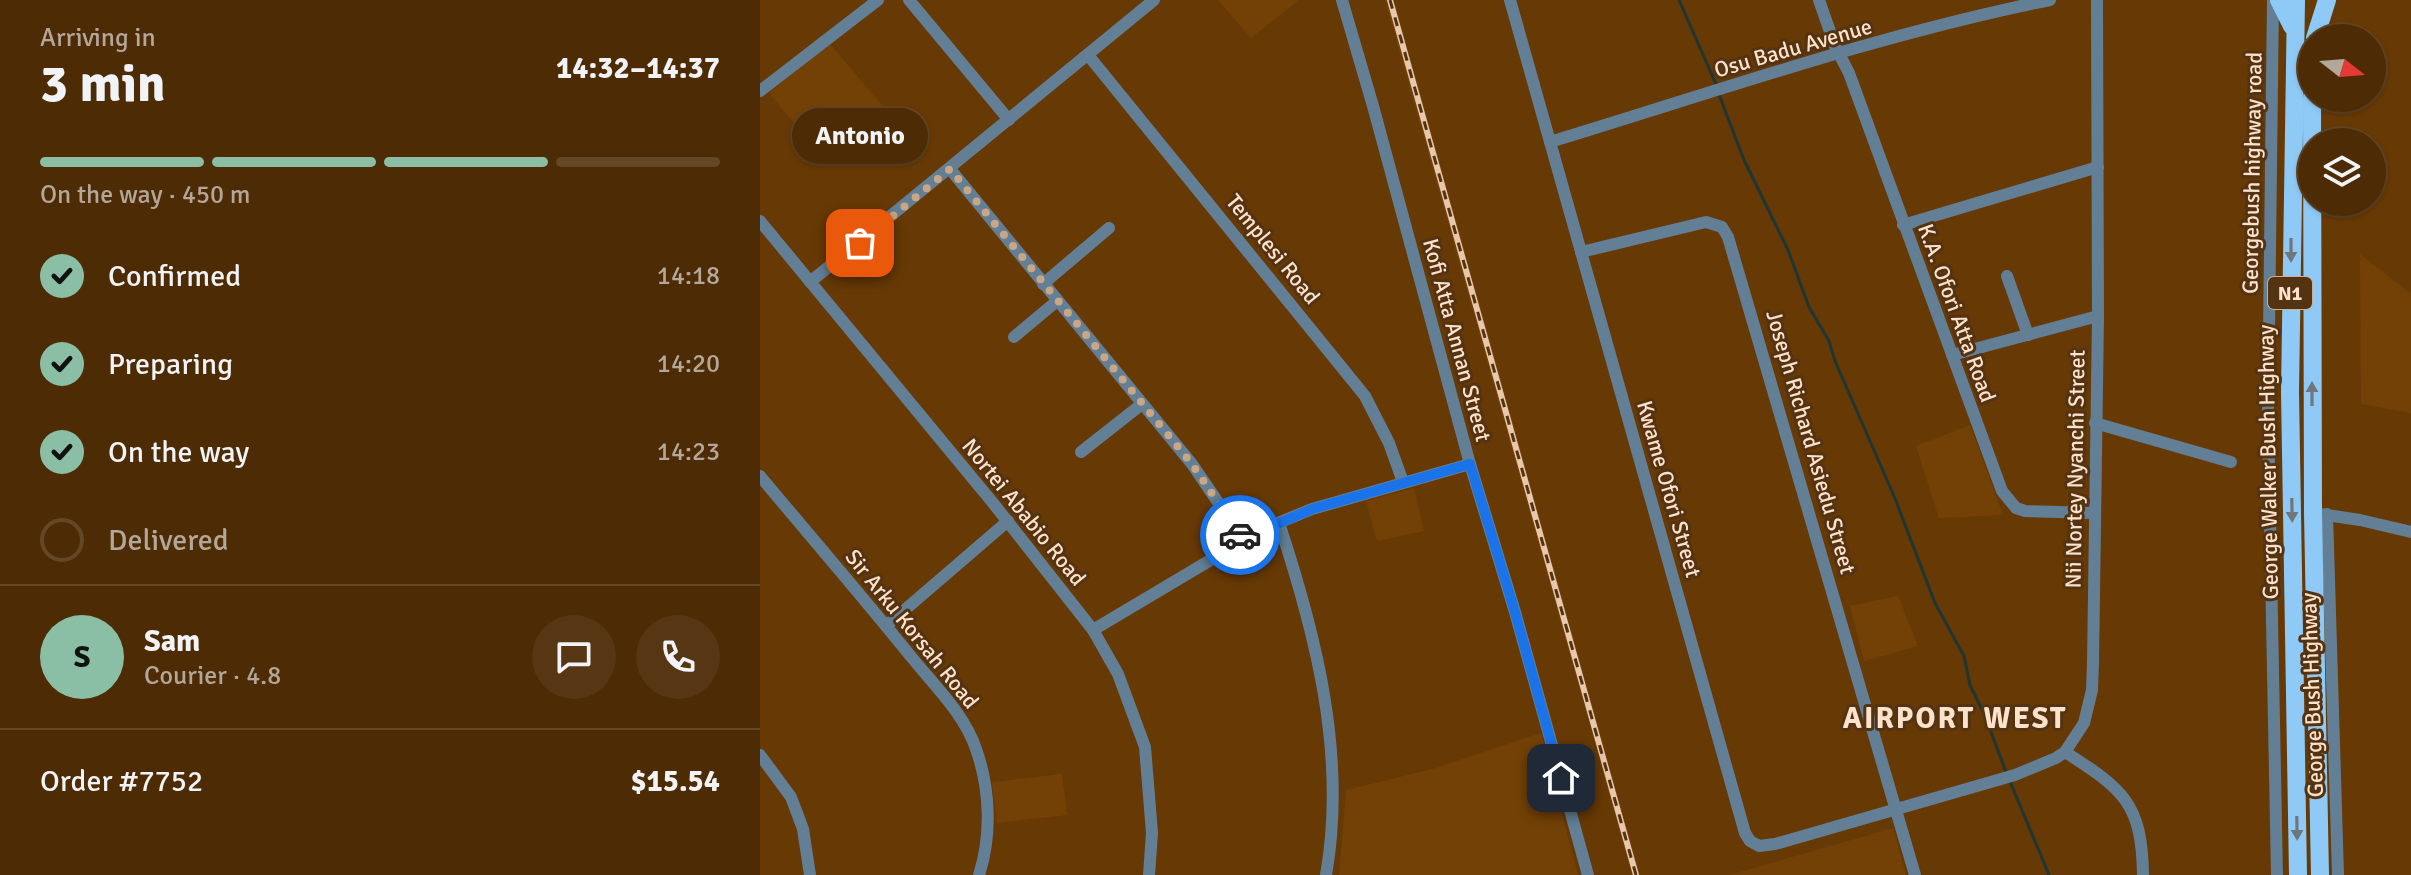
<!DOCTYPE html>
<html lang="en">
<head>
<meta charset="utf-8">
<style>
  body { margin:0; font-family:Signika,sans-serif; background:#573713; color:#f1f3f6; height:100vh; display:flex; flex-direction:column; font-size:30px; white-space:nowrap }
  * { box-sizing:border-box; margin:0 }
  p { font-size:26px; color:#b3a79a }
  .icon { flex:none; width:44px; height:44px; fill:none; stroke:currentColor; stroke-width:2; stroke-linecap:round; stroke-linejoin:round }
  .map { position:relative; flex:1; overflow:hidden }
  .drawer { display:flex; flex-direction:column; background:#4d2b04; width:760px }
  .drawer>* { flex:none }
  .needle { width:52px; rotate:107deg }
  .buttons { position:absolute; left:1538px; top:24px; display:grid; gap:16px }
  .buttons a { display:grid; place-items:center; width:88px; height:88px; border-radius:50%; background:#4d2b04; box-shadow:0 2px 6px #0004,0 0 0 2px #644726; font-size:40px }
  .pin { position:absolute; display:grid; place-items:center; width:68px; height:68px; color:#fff; margin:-34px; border-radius:16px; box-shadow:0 4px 12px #0006 }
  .courier { position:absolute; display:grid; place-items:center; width:80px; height:80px; margin:-40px; border:6px solid #1a73e8; border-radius:50%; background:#fff; color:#222; box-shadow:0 2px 10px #0007 }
  .bubble { position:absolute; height:56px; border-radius:28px; background:#4d2b04; box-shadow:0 2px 6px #0004,0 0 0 2px #644726; font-size:26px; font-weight:700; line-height:56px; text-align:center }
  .summary em { font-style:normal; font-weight:700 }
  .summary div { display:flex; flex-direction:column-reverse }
  .summary { display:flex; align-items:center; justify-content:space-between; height:136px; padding:0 40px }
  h1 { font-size:52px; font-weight:700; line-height:60px }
  .bar { display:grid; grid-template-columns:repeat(4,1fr); gap:12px 8px; align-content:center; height:96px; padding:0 40px }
  .bar i { height:10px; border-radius:6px; background:#644726 }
  .bar .on { background:#8abfa5 }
  .bar p { grid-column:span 4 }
  .line { display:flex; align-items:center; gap:20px; padding:0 40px; border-top:2px solid #644726 }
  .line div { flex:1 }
  .round { display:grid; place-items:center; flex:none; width:84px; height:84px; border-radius:42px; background:#573713 }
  ol { padding:0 40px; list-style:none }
  li { display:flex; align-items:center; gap:24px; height:88px }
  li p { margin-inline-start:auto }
  li .icon { padding:8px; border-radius:50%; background:#8abfa5; color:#111; stroke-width:4 }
  li:last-child { color:#b3a79a }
  li i { width:44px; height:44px; border:4px solid #644726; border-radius:50% }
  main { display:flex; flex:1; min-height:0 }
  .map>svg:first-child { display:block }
  .built { fill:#734106 }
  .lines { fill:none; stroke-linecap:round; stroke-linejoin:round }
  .stream { stroke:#1f3632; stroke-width:3 }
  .minor { stroke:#627f96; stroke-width:12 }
  .highway { stroke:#8fcaf7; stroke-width:18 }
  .rail-casing { stroke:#e7c8ad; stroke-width:6 }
  .rail { stroke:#543313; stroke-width:3; stroke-dasharray:9; stroke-linecap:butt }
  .oneway { fill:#6f777a }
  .done { stroke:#c9a786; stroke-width:8; stroke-dasharray:0 14.4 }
  .route { stroke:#1a73e8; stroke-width:10 }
  .labels { text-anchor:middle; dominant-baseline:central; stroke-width:6; stroke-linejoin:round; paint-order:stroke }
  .shield { fill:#543313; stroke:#cbae94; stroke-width:2 }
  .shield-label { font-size:20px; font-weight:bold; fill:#fee2cb }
  .street-label { font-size:22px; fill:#fee2cb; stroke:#543313 }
  .district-label { font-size:30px; font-weight:bold; letter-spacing:2px; fill:#fee2cb; stroke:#543313 }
</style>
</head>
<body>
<main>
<section class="drawer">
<div class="summary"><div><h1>3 min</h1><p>Arriving in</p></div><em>14:32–14:37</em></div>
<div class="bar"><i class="on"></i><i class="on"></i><i class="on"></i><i></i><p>On the way · 450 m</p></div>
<ol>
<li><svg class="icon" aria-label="check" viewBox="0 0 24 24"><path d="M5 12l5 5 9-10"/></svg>Confirmed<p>14:18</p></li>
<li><svg class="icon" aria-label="check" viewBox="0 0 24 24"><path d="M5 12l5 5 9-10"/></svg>Preparing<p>14:20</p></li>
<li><svg class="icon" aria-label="check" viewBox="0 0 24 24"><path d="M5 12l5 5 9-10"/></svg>On the way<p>14:23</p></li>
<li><i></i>Delivered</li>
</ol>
<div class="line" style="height:144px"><b class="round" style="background:#8abfa5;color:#111">S</b><div><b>Sam</b><p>Courier · 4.8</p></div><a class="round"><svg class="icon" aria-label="chat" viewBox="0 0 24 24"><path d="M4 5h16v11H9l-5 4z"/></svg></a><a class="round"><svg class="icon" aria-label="phone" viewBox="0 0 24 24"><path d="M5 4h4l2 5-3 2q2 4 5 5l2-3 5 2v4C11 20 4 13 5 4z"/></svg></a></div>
<div class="line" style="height:104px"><div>Order #7752</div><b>$15.54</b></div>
</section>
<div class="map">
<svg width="1651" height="875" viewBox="0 0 1651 875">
  <rect width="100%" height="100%" fill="#673905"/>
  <g class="built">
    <path d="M458 0H539L491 38Z"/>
    <path d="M625 0H633L642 28 880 875H872Z"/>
    <path d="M69 43 122 105 61 155 9 93Z"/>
    <path d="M1600 254 1651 294V413L1601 404Z"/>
    <path d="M1210 425 1243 515 1179 518 1156 446Z"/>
    <path d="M654 488 664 531 617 541 606 501Z"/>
    <path d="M1138 596 1158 646 1104 661 1090 606Z"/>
    <path d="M781 733 818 875H579L586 790 676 768Z"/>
    <path d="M302 774 307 815 237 823 232 782Z"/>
    <path d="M1133 828 1146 875H969Z"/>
  </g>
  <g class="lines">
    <g class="stream">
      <path d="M919 0 956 84"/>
      <path d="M958 92 984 160 1028 250 1049 307 1069 341 1075 361 1134 496 1175 603 1204 656 1210 685 1225 716 1246 772"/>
      <path d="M1249 779 1289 875"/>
    </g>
    <g class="minor">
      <path d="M149 0 249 120"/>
      <path d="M582 0 613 106 710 464 755 612 828 875"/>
      <path d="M750 0 985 833 990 841 999 846 1015 844 1255 775 1296 758 1305 752 1324 723 1332 690 1333 663 1338 316 1337 0"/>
      <path d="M1059 0 1075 46 1089 73 1242 491 1256 508 1265 511 1334 513"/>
      <path d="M1513 0 1508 416 1517 875"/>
      <path d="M328 55 605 396 629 443 643 482"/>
      <path d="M0 91 118 0"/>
      <path d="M790 142C955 92 1120 34 1290 0"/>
      <path d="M190 169 432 464 483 539"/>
      <path d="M0 221 233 503 333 630 358 674 385 747 392 833 389 875"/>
      <path d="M1143 225 1338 167"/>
      <path d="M821 252 946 222 962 227 968 237 1155 875"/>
      <path d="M1247 276 1268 335"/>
      <path d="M50 282 394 0"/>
      <path d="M283 284 349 228"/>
      <path d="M254 337 297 301"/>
      <path d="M1192 355 1338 316"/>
      <path d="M1335 423 1471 462"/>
      <path d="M321 452 382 404"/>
      <path d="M0 476C51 537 103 597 153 659 175 686 205 715 216 749 230 788 232 835 219 875"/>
      <path d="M1560 514 1600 520 1651 532"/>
      <path d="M1567 514 1578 875"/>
      <path d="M519 523C556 635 587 756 566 875"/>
      <path d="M126 626 248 521"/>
      <path d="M333 630 501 530 552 509 710 464"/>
      <path d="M1305 752C1363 789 1382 803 1383 875"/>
      <path d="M0 755 31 797 43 829 50 875"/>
    </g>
    <g class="highway">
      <path d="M1519 0 1532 26"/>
      <path d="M1536 0 1530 392 1538 875"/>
      <path d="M1555 38 1567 0"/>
      <path d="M1552 98 1553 513 1560 875"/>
    </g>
    <defs>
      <path id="rail" d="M630 0 876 875"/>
    </defs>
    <use href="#rail" class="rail-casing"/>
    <use href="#rail" class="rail"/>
  </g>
  <defs><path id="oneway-solid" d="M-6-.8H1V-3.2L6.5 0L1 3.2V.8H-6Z" transform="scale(2)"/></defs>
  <g class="oneway">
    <use href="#oneway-solid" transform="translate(1531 250) rotate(90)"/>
    <use href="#oneway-solid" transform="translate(1552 394) rotate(-90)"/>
    <use href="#oneway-solid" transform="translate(1532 510) rotate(89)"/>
    <use href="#oneway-solid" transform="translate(1537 828) rotate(89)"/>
  </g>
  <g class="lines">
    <path class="done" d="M100 243 190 169 432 464 480 535"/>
    <path class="route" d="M480 535 483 539 552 509 710 464 755 612 801 778"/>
  </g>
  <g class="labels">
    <rect class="shield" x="1508" y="277" width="44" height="32" rx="6"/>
    <g class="shield-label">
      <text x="1530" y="293">N1</text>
    </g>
    <g class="street-label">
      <text transform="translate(1033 48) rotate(-16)">Osu Badu Avenue</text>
      <text transform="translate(1492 173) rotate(-89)">Georgebush highway road</text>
      <text transform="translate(513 249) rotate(51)">Templesi Road</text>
      <text transform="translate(1197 313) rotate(70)">K.A. Ofori Atta Road</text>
      <text transform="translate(697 340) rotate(75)">Kofi Atta Annan Street</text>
      <text transform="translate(1051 442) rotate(74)">Joseph Richard Asiedu Street</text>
      <text transform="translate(1508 462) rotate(-91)">George Walker Bush Highway</text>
      <text transform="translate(1315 469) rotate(-89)">Nii Nortey Nyanchi Street</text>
      <text transform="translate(909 489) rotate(74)">Kwame Ofori Street</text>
      <text transform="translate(264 512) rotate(51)">Nortei Ababio Road</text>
      <text transform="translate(152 629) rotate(51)">Sir Arku Korsah Road</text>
      <text transform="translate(1552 695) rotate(-92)">George Bush Highway</text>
    </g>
    <g class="district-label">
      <text x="1195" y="718">AIRPORT WEST</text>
    </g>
  </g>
</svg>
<div class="buttons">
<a><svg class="needle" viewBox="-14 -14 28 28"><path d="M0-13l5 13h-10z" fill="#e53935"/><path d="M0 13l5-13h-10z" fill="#b3a79a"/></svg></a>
<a><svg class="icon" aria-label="layers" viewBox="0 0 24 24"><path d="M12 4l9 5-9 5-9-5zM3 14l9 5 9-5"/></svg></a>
</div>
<div class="pin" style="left:100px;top:243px;background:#ea580c"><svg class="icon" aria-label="bag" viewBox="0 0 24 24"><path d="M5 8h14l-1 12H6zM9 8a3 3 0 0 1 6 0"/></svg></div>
<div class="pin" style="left:801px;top:778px;background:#1f2937"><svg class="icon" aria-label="home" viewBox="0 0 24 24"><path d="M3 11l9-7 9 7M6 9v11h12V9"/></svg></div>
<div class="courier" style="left:480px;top:535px"><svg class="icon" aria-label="car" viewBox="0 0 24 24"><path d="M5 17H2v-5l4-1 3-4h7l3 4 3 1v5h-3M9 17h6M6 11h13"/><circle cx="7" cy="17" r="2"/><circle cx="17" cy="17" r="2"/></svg></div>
<div class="bubble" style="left:32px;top:108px;width:136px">Antonio</div>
</div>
</main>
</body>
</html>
